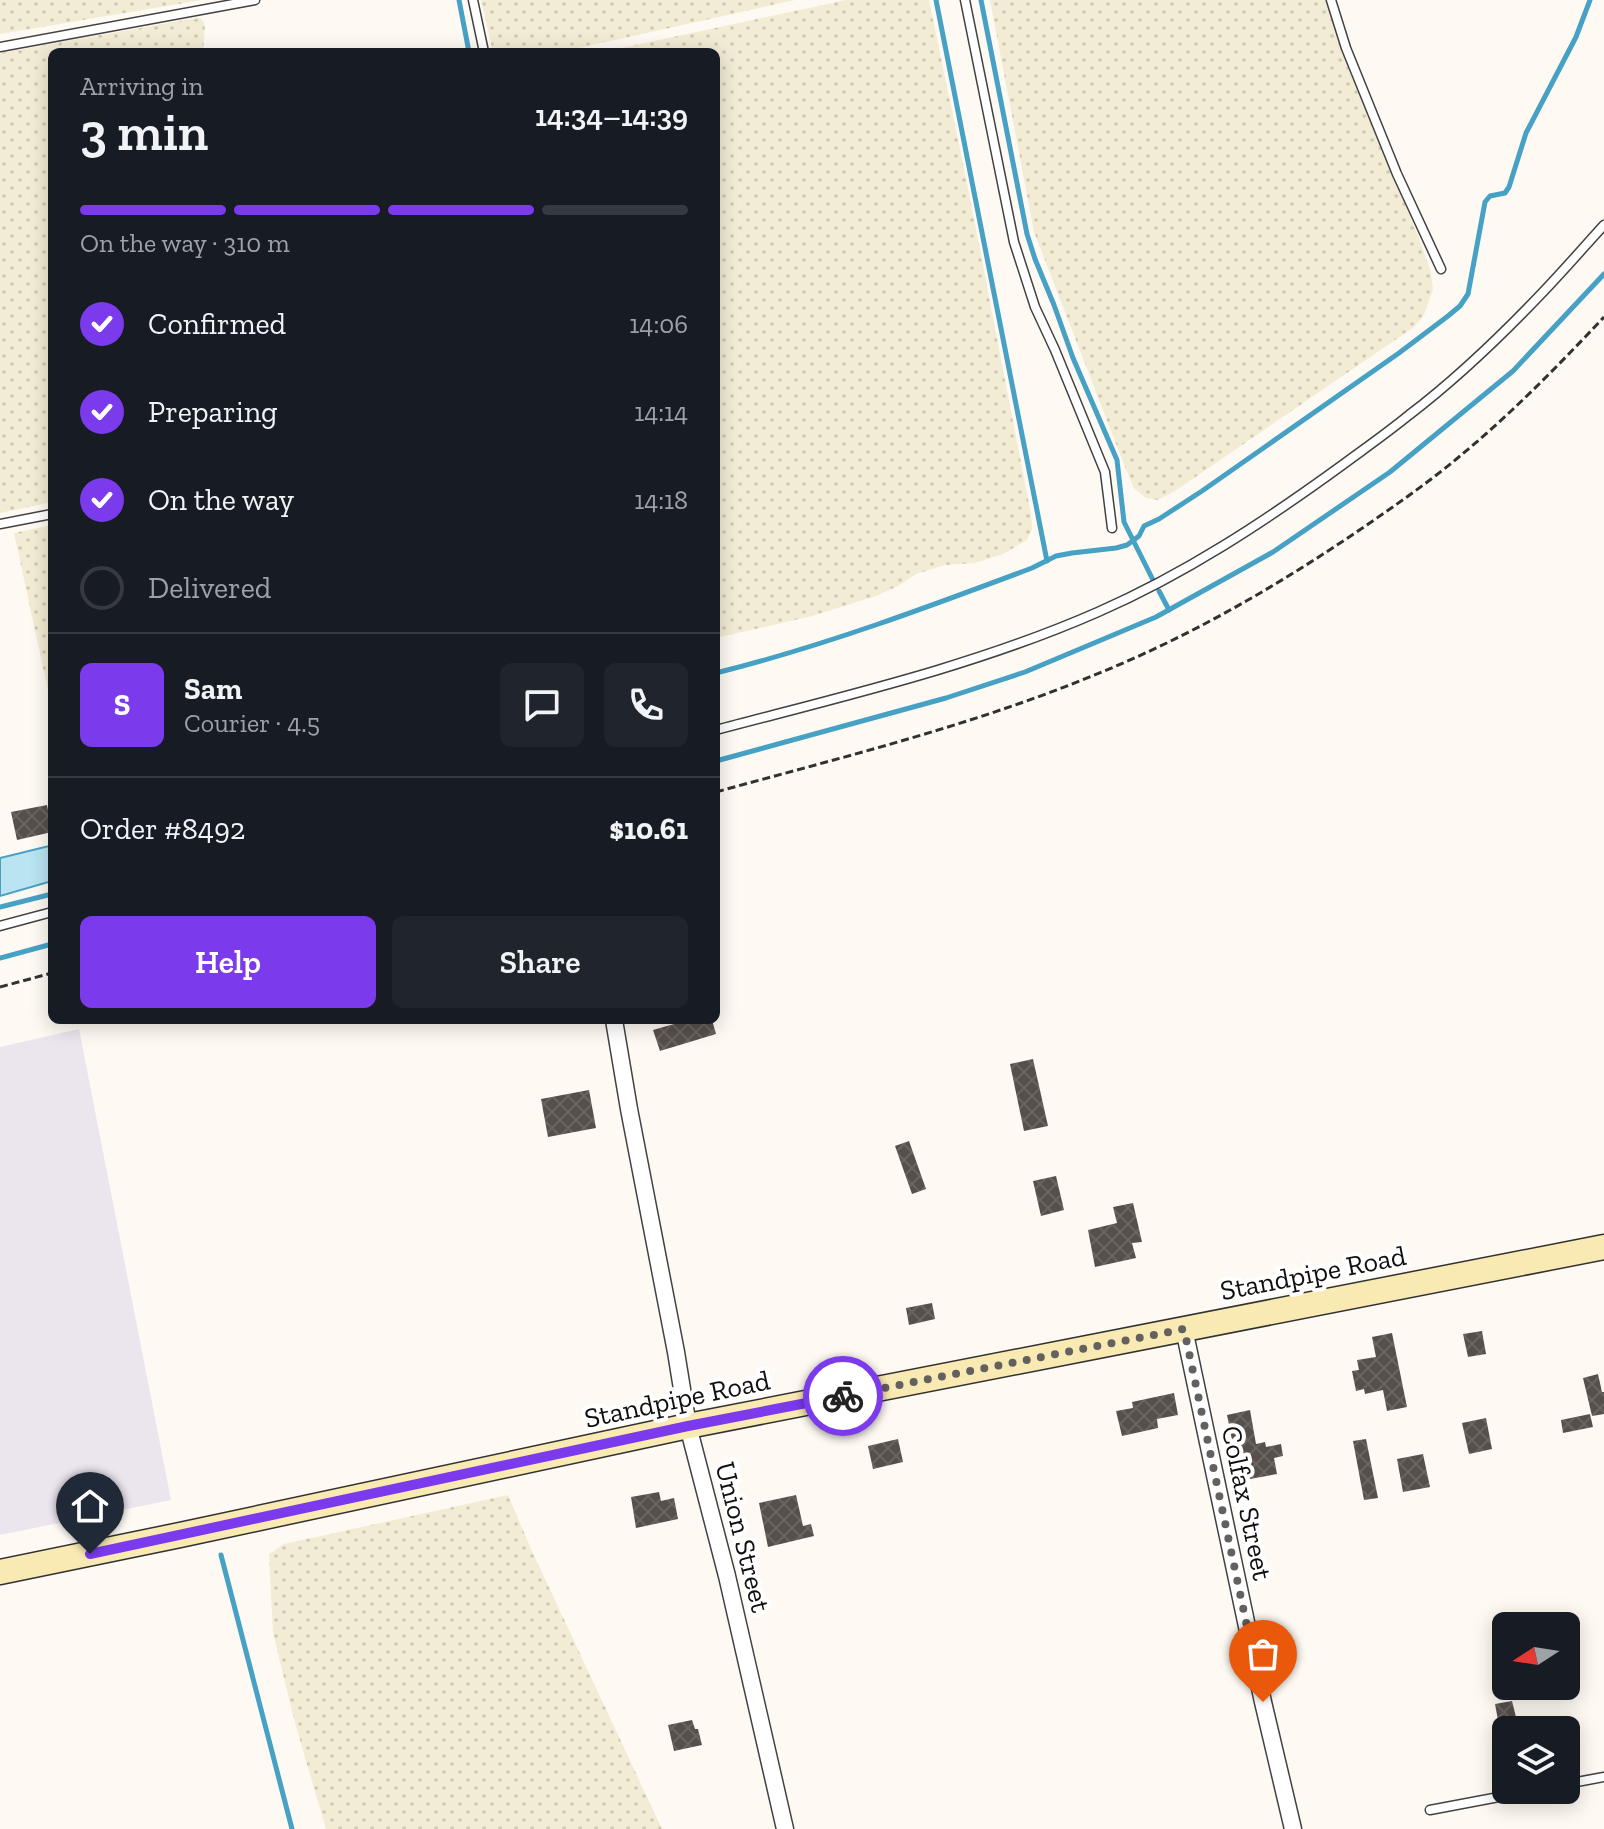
<!DOCTYPE html>
<html lang="en">
<head>
<meta charset="utf-8">
<style>
  body { margin:0; font-family:"Zilla Slab",serif; background:#20242c; color:#f1f3f6; height:100vh; display:flex; flex-direction:column; font-size:30px; white-space:nowrap }
  * { box-sizing:border-box; margin:0 }
  p { font-size:26px; color:#9ea1a6 }
  .icon { flex:none; width:44px; height:44px; fill:none; stroke:currentColor; stroke-width:2; stroke-linecap:round; stroke-linejoin:round }
  .map { position:relative; flex:1; overflow:hidden }
  .details { position:absolute; left:48px; top:48px; width:672px; height:976px; display:flex; flex-direction:column; background:#171b24; border-radius:12px; box-shadow:0 4px 20px #0003 }
  .details>* { flex:none }
  .needle { width:52px; rotate:258deg }
  .fabs { position:absolute; left:1492px; top:1612px; display:grid; gap:16px }
  .fabs a { display:grid; place-items:center; width:88px; height:88px; border-radius:12px; background:#171b24; box-shadow:0 4px 20px #0003; font-size:40px }
  .pin { position:absolute; display:grid; place-items:center; width:68px; height:68px; color:#fff; margin:-82px -34px; border-radius:50% 50% 50% 0; rotate:-45deg; box-shadow:0 0 8px #0007 }
  .pin .icon { rotate:45deg }
  .courier { position:absolute; display:grid; place-items:center; width:80px; height:80px; margin:-40px; border:6px solid #7c3aed; border-radius:50%; background:#fff; color:#222; box-shadow:0 2px 10px #0007 }
  .summary em { font-style:normal; font-weight:600 }
  .summary div { display:flex; flex-direction:column-reverse }
  .summary { display:flex; align-items:center; justify-content:space-between; height:136px; padding:0 32px }
  h1 { font-size:52px; font-weight:600; line-height:60px }
  .bar { display:grid; grid-template-columns:repeat(4,1fr); gap:12px 8px; align-content:center; height:96px; padding:0 32px }
  .bar i { height:10px; border-radius:6px; background:#363941 }
  .bar .selected { background:#7c3aed }
  .bar p { grid-column:span 4 }
  .line { display:flex; align-items:center; gap:20px; padding:0 32px; border-top:2px solid #363941 }
  .line div { flex:1 }
  .round { display:grid; place-items:center; flex:none; width:84px; height:84px; border-radius:12px; background:#20242c }
  ol { padding:0 32px; list-style:none }
  li { display:flex; align-items:center; gap:24px; height:88px }
  li p { margin-inline-start:auto }
  li .icon { padding:8px; border-radius:50%; background:#7c3aed; color:#fff; stroke-width:4 }
  li:last-child { color:#9ea1a6 }
  li i { width:44px; height:44px; border:4px solid #363941; border-radius:50% }
  .cta { display:flex; gap:16px; margin-top:auto; padding:16px 32px }
  .cta a { flex:1; height:92px; border-radius:12px; background:#7c3aed; color:#fff; font-size:32px; font-weight:600; line-height:92px; text-align:center }
  .cta a+a { background:#20242c; color:#f1f3f6 }
  .map>svg:first-child { display:block }
  .industrial { fill:#ebe5ed }
  .farmland { fill:url(#farmland-dots) }
  .water { fill:#bae4f2; stroke:#46a1c4; stroke-width:2 }
  .lines { fill:none; stroke-linecap:round; stroke-linejoin:round }
  .stream { stroke:#46a1c4; stroke-width:5 }
  .building { fill:url(#building-cross-hatch) }
  .lane-casing { stroke:#424242; stroke-width:11 }
  .street-casing { stroke:#424242; stroke-width:19 }
  .secondary-casing { stroke:#313131; stroke-width:27 }
  .path { stroke:#313131; stroke-width:3; stroke-dasharray:8 4; stroke-linecap:butt }
  .lane { stroke:#fff; stroke-width:8 }
  .street { stroke:#fff; stroke-width:16 }
  .secondary { stroke:#f9e9b2; stroke-width:24 }
  .done { stroke:#63615f; stroke-width:8; stroke-dasharray:0 14.4 }
  .route { stroke:#7c3aed; stroke-width:10 }
  .labels { text-anchor:middle; dominant-baseline:central; stroke-width:8; stroke-linejoin:round; paint-order:stroke }
  .street-label { font-size:28px; fill:#0f0f0f; stroke:#fff }
</style>
</head>
<body>
<div class="map">
<svg width="1604" height="1829" viewBox="0 0 1604 1829">
  <defs>
    <pattern id="farmland-dots" width="8" height="8" patternUnits="userSpaceOnUse" patternTransform="scale(2)"><rect width="8" height="8" fill="#f3ecd4"/><path d="M2 2h.1M6 6h.1" fill="none" stroke="#cfc9b5" stroke-width="1.8" stroke-linecap="round"/></pattern>
    <pattern id="building-cross-hatch" width="8" height="8" patternUnits="userSpaceOnUse" patternTransform="scale(2)"><rect width="8" height="8" fill="#574f4c"/><path d="M0 0l8 8M0 8l8-8" fill="none" stroke="#6a6461"/></pattern>
  </defs>
  <rect width="100%" height="100%" fill="#fefaf3"/>
  <path class="industrial" d="M79 1029 171 1500 0 1535V1047Z"/>
  <g class="farmland">
    <path d="M0 0H202L0 34Z"/>
    <path d="M481 0H795L561 52H493Z"/>
    <path d="M846 0H929L967 183 1031 514 1032 529 1027 540 1003 554 975 563 945 565 916 574 898 586 876 596 812 616 716 638V52H603Z"/>
    <path d="M990 0H1327L1346 63 1417 233 1431 272 1433 289 1424 315 1414 327 1175 491 1158 500 1146 498 1134 488 1125 467 1034 232Z"/>
    <path d="M201 18 205 25 203 52H52V502L0 513V53L190 19Z"/>
    <path d="M52 525V709L14 533Z"/>
    <path d="M508 1495 532 1551 662 1829H326L295 1723 273 1633 269 1554 284 1544Z"/>
  </g>
  <path class="water" d="M49 846 52 847V881L0 896V858Z"/>
  <g class="lines">
    <g class="stream">
      <path d="M459 0 469 52"/>
      <path d="M936 0 1047 561"/>
      <path d="M981 0 1027 234 1035 259 1054 305 1073 358 1117 460 1124 522 1153 580"/>
      <path d="M1159 591 1169 610"/>
      <path d="M716 673C824 646 928 607 1032 568L1056 556 1072 553 1116 548 1127 545 1139 536 1144 526 1159 519 1202 491 1399 353 1448 316 1460 306 1468 294 1485 202 1490 196 1505 193 1509 187 1526 133 1576 37 1590 0"/>
      <path d="M716 761 946 698 1025 672 1156 617 1273 552 1390 472 1513 371 1604 274"/>
      <path d="M0 907 52 894"/>
      <path d="M0 958 52 944"/>
      <path d="M221 1555 292 1829"/>
    </g>
  </g>
  <g class="building">
    <path d="M47 805 52 832 17 840 11 812Z"/>
    <path d="M688 1020H712L716 1034 660 1051 653 1030Z"/>
    <path d="M1033 1059 1048 1126 1024 1131 1010 1064Z"/>
    <path d="M589 1090 596 1128 548 1137 541 1099Z"/>
    <path d="M909 1141 926 1189 912 1194 895 1146Z"/>
    <path d="M1056 1176 1064 1210 1041 1216 1033 1181Z"/>
    <path d="M1133 1203 1142 1242 1132 1243 1136 1258 1095 1267 1088 1230 1117 1223 1113 1207Z"/>
    <path d="M932 1303 935 1319 909 1325 906 1308Z"/>
    <path d="M1482 1331 1486 1354 1468 1357 1463 1334Z"/>
    <path d="M1392 1333 1407 1407 1387 1411 1383 1390 1365 1394 1364 1389 1356 1391 1352 1371 1359 1370 1357 1360 1376 1357 1372 1337Z"/>
    <path d="M1598 1374 1602 1392H1604V1414L1592 1416 1583 1378Z"/>
    <path d="M1174 1393 1178 1415 1157 1419 1158 1428 1122 1436 1116 1411 1133 1408 1132 1402Z"/>
    <path d="M1250 1410 1256 1444 1265 1442 1266 1447 1281 1444 1283 1456 1274 1458 1277 1474 1250 1479 1248 1473 1239 1475 1227 1415Z"/>
    <path d="M1590 1414 1593 1427 1563 1433 1561 1420Z"/>
    <path d="M1486 1418 1492 1449 1469 1454 1462 1423Z"/>
    <path d="M898 1439 903 1462 873 1469 868 1446Z"/>
    <path d="M1366 1439 1378 1498 1364 1500 1353 1441Z"/>
    <path d="M1423 1454 1430 1487 1403 1492 1397 1459Z"/>
    <path d="M659 1492 661 1501 674 1498 678 1519 636 1528 631 1497Z"/>
    <path d="M796 1495 803 1526 811 1524 814 1536 768 1547 759 1503Z"/>
    <path d="M1512 1701 1516 1717 1498 1720 1495 1704Z"/>
    <path d="M692 1720 695 1729H698L702 1745 674 1751 668 1725Z"/>
  </g>
  <g class="lines">
    <defs>
      <g id="lane">
        <path d="M473 0 484 52"/>
        <path d="M965 0 1014 242 1035 307 1055 350 1105 472 1112 528"/>
        <path d="M1331 0 1346 48 1397 174 1441 269"/>
        <path d="M0 47 255 0"/>
        <path d="M0 524 52 514"/>
        <path d="M716 730C844 696 975 666 1098 612 1185 574 1264 522 1341 466 1364 449 1387 433 1409 415 1455 380 1503 334 1543 292 1564 270 1584 247 1604 225"/>
        <path d="M0 926 52 912"/>
        <path d="M1566 1784 1604 1777"/>
        <path d="M1430 1810 1536 1790"/>
      </g>
      <g id="street">
        <path d="M614 1020 629 1109 676 1352 688 1426 727 1576 785 1829"/>
        <path d="M1184 1329 1263 1702 1293 1829"/>
      </g>
      <path id="secondary" d="M0 1572 180 1535 688 1426 1604 1247"/>
    </defs>
    <use href="#lane" class="lane-casing"/>
    <use href="#street" class="street-casing"/>
    <use href="#secondary" class="secondary-casing"/>
    <g class="path">
      <path d="M716 792C843 757 970 726 1092 676 1187 638 1274 588 1358 531 1393 507 1428 483 1460 456 1511 414 1559 365 1604 317"/>
      <path d="M0 987 52 973"/>
    </g>
    <use href="#lane" class="lane"/>
    <use href="#street" class="street"/>
    <use href="#secondary" class="secondary"/>
  </g>
  <g class="lines">
    <path class="done" d="M843 1396 1184 1329 1263 1702"/>
    <path class="route" d="M90 1554 688 1426 843 1396"/>
  </g>
  <g class="labels">
    <g class="street-label">
      <text transform="translate(1313 1273) rotate(-11)">Standpipe Road</text>
      <text transform="translate(677 1399) rotate(-12)">Standpipe Road</text>
      <text transform="translate(1247 1503) rotate(78)">Colfax Street</text>
      <text transform="translate(743 1537) rotate(76)">Union Street</text>
    </g>
  </g>
</svg>
<div class="fabs">
<a><svg class="needle" viewBox="-14 -14 28 28"><path d="M0-13l5 13h-10z" fill="#e53935"/><path d="M0 13l5-13h-10z" fill="#9ea1a6"/></svg></a>
<a><svg class="icon" aria-label="layers" viewBox="0 0 24 24"><path d="M12 4l9 5-9 5-9-5zM3 14l9 5 9-5"/></svg></a>
</div>
<div class="pin" style="left:1263px;top:1702px;background:#ea580c"><svg class="icon" aria-label="bag" viewBox="0 0 24 24"><path d="M5 8h14l-1 12H6zM9 8a3 3 0 0 1 6 0"/></svg></div>
<div class="pin" style="left:90px;top:1554px;background:#1f2937"><svg class="icon" aria-label="home" viewBox="0 0 24 24"><path d="M3 11l9-7 9 7M6 9v11h12V9"/></svg></div>
<div class="courier" style="left:843px;top:1396px"><svg class="icon" aria-label="bike" viewBox="0 0 24 24"><circle cx="6" cy="16" r="4"/><circle cx="18" cy="16" r="4"/><path d="M6 16l4-8h5l3 8M10 8l3 8H6M13 5h3"/></svg></div>
<section class="details">
<div class="summary"><div><h1>3 min</h1><p>Arriving in</p></div><em>14:34–14:39</em></div>
<div class="bar"><i class="selected"></i><i class="selected"></i><i class="selected"></i><i></i><p>On the way · 310 m</p></div>
<ol>
<li><svg class="icon" aria-label="check" viewBox="0 0 24 24"><path d="M5 12l5 5 9-10"/></svg>Confirmed<p>14:06</p></li>
<li><svg class="icon" aria-label="check" viewBox="0 0 24 24"><path d="M5 12l5 5 9-10"/></svg>Preparing<p>14:14</p></li>
<li><svg class="icon" aria-label="check" viewBox="0 0 24 24"><path d="M5 12l5 5 9-10"/></svg>On the way<p>14:18</p></li>
<li><i></i>Delivered</li>
</ol>
<div class="line" style="height:144px"><b class="round" style="background:#7c3aed;color:#fff">S</b><div><b>Sam</b><p>Courier · 4.5</p></div><a class="round"><svg class="icon" aria-label="chat" viewBox="0 0 24 24"><path d="M4 5h16v11H9l-5 4z"/></svg></a><a class="round"><svg class="icon" aria-label="phone" viewBox="0 0 24 24"><path d="M5 4h4l2 5-3 2q2 4 5 5l2-3 5 2v4C11 20 4 13 5 4z"/></svg></a></div>
<div class="line" style="height:104px"><div>Order #8492</div><b>$10.61</b></div>
<div class="cta"><a>Help</a><a>Share</a></div>
</section>
</div>
</body>
</html>
